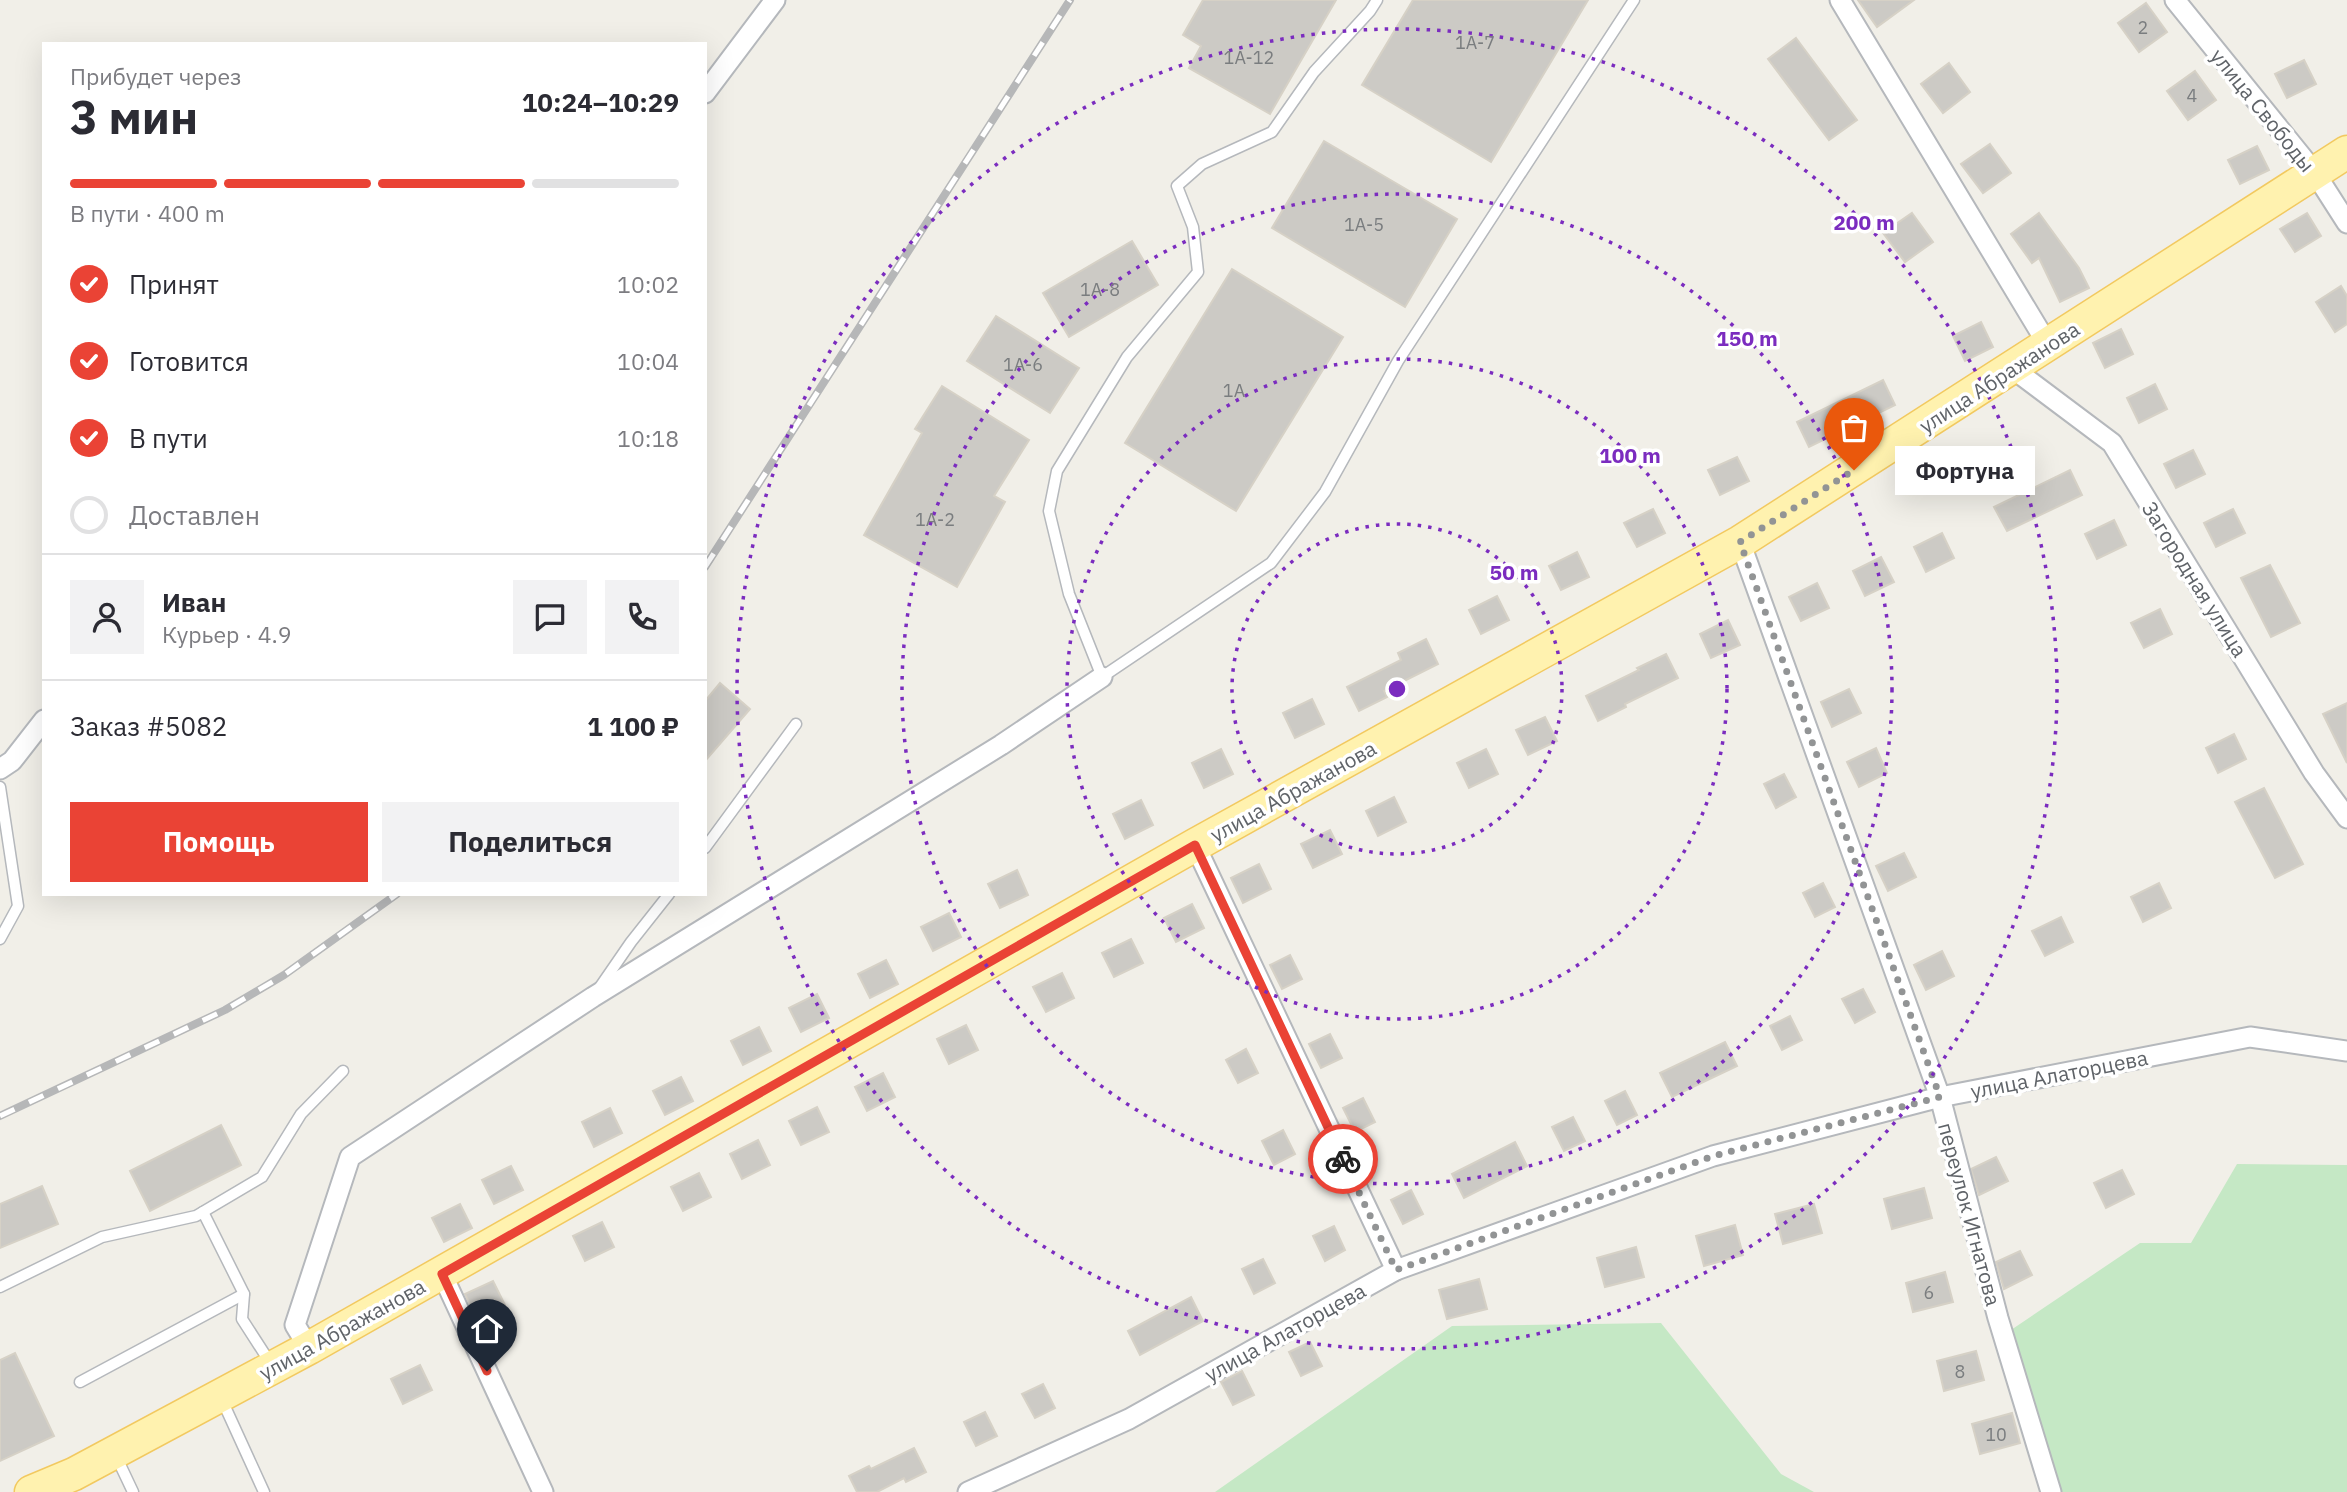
<!DOCTYPE html>
<html lang="ru">
<head>
<meta charset="utf-8">
<style>
  body { margin:0; font-family:"IBM Plex Sans",sans-serif; background:#f2f2f3; color:#2b2b33; height:100vh; display:flex; flex-direction:column; font-size:26px; white-space:nowrap }
  * { box-sizing:border-box; margin:0 }
  p { font-size:23px; color:#7c7c81 }
  .icon { flex:none; width:38px; height:38px; fill:none; stroke:currentColor; stroke-width:2; stroke-linecap:round; stroke-linejoin:round }
  .map { position:relative; flex:1; overflow:hidden }
  .details { position:absolute; left:42px; top:42px; width:665px; height:854px; display:flex; flex-direction:column; background:#fff; border-radius:0px; box-shadow:0 7px 28px #0002 }
  .details>* { flex:none }
  .pin { position:absolute; display:grid; place-items:center; width:60px; height:60px; color:#fff; margin:-72px -30px; border-radius:50% 50% 50% 0; rotate:-45deg; box-shadow:0 0 7px #0007 }
  .pin .icon { rotate:45deg }
  .courier { position:absolute; display:grid; place-items:center; width:70px; height:70px; margin:-35px; border:5px solid #ea4335; border-radius:50%; background:#fff; color:#222; box-shadow:0 2px 9px #0007 }
  .bubble { position:absolute; height:49px; border-radius:0px; background:#fff; box-shadow:0 7px 28px #0002; font-size:23px; font-weight:700; line-height:49px; text-align:center }
  .summary em { font-style:normal; font-weight:700 }
  .summary div { display:flex; flex-direction:column-reverse }
  .summary { display:flex; align-items:center; justify-content:space-between; height:119px; padding:0 28px }
  h1 { font-size:46px; font-weight:700; line-height:52px }
  .bar { display:grid; grid-template-columns:repeat(4,1fr); gap:10px 7px; align-content:center; height:84px; padding:0 28px }
  .bar i { height:9px; border-radius:5px; background:#e1e1e2 }
  .bar .on { background:#ea4335 }
  .bar p { grid-column:span 4 }
  .line { display:flex; align-items:center; gap:18px; padding:0 28px; border-top:2px solid #e1e1e2 }
  .line div { flex:1 }
  .round { display:grid; place-items:center; flex:none; width:74px; height:74px; border-radius:0px; background:#f2f2f3 }
  ol { padding:0 28px; list-style:none }
  li { display:flex; align-items:center; gap:21px; height:77px }
  li p { margin-inline-start:auto }
  li .icon { padding:7px; border-radius:50%; background:#ea4335; color:#fff; stroke-width:4 }
  li:last-child { color:#7c7c81 }
  li i { width:38px; height:38px; border:4px solid #e1e1e2; border-radius:50% }
  .cta { display:flex; gap:14px; margin-top:auto; padding:14px 28px }
  .cta a { flex:1; height:80px; border-radius:0px; background:#ea4335; color:#fff; font-size:28px; font-weight:700; line-height:80px; text-align:center }
  .cta a+a { background:#f2f2f3; color:#2b2b33 }
  .map>svg:first-child { display:block }
  .green { fill:#c5e8c5 }
  .building { fill:#cccac5; stroke:#d6d1c6; stroke-width:2 }
  .lines { fill:none; stroke-linecap:round; stroke-linejoin:round }
  .service-casing { stroke:#b5b8bc; stroke-width:13 }
  .minor-casing { stroke:#b5b8bc; stroke-width:23 }
  .primary-casing { stroke:#f2c960; stroke-width:35 }
  .service { stroke:#fff; stroke-width:10 }
  .minor { stroke:#fff; stroke-width:19 }
  .primary { stroke:#fff2af; stroke-width:32 }
  .rail-casing { stroke:#b6b7b8; stroke-width:8 }
  .rail { stroke:#fff; stroke-width:5; stroke-dasharray:16; stroke-linecap:butt }
  .done { stroke:#929495; stroke-width:7; stroke-dasharray:0 12.6 }
  .route { stroke:#ea4335; stroke-width:9 }
  .ring { fill:none; stroke:#7b2cbf; stroke-width:3.5; stroke-dasharray:3.5 7 }
  .labels { text-anchor:middle; dominant-baseline:central; stroke-width:7; stroke-linejoin:round; paint-order:stroke }
  .number-label { font-size:18px; fill:#7a7d7f }
  .street-label { font-size:21px; fill:#5f6368; stroke:#fff }
  .centre { fill:#7b2cbf; stroke:#fff; stroke-width:3.5 }
  .ring-label { font-size:21px; text-anchor:middle; font-weight:bold; fill:#7b2cbf; stroke:#fff; stroke-width:7; stroke-linejoin:round; paint-order:stroke }
</style>
</head>
<body>
<div class="map">
<svg width="2347" height="1492" viewBox="0 0 2347 1492">
  <rect width="100%" height="100%" fill="#f1efe8"/>
  <g class="green">
    <path d="M2237 1164 2347 1165V1492H2045L2011 1330 2140 1243H2191Z"/>
    <path d="M1661 1323 1781 1474 1814 1492H1215L1452 1326Z"/>
  </g>
  <g class="building">
    <path d="M1203 0H1336L1270 114 1189 68 1201 46 1183 35Z"/>
    <path d="M1413 0H1588L1491 162 1362 85Z"/>
    <path d="M1858 0H1914L1877 27Z"/>
    <path d="M2146 3 2167 32 2139 52 2118 23Z"/>
    <path d="M1796 38 1857 120 1829 140 1768 59Z"/>
    <path d="M2304 60 2316 84 2287 98 2275 74Z"/>
    <path d="M1949 63 1970 92 1943 113 1921 84Z"/>
    <path d="M2195 71 2216 100 2188 120 2167 91Z"/>
    <path d="M1324 141 1457 219 1405 307 1272 228Z"/>
    <path d="M1990 144 2011 173 1983 193 1961 164Z"/>
    <path d="M2257 146 2269 170 2240 184 2228 160Z"/>
    <path d="M1912 213 1933 242 1905 262 1883 233Z"/>
    <path d="M2039 213 2079 268 2089 288 2060 302 2039 258 2032 263 2011 234Z"/>
    <path d="M2307 213 2321 236 2295 252 2280 229Z"/>
    <path d="M1132 241 1158 285 1069 337 1043 293Z"/>
    <path d="M1232 269 1343 337 1236 511 1125 443Z"/>
    <path d="M2341 286 2347 296V324L2335 332 2316 302Z"/>
    <path d="M996 316 1079 368 1050 413 967 361Z"/>
    <path d="M1981 322 1993 347 1965 361 1953 336Z"/>
    <path d="M2121 329 2133 354 2105 368 2093 343Z"/>
    <path d="M1883 380 1895 405 1809 447 1797 422Z"/>
    <path d="M2155 384 2167 409 2139 423 2127 398Z"/>
    <path d="M942 386 1029 440 994 496 1005 502 957 587 864 535 922 433 915 429Z"/>
    <path d="M2193 450 2205 474 2176 488 2164 464Z"/>
    <path d="M1737 457 1749 481 1720 495 1708 470Z"/>
    <path d="M2070 470 2082 495 2007 531 1994 507Z"/>
    <path d="M1653 509 1665 533 1637 547 1624 523Z"/>
    <path d="M2233 509 2245 533 2216 547 2204 523Z"/>
    <path d="M2114 520 2126 545 2097 559 2085 534Z"/>
    <path d="M1942 533 1954 558 1926 572 1914 547Z"/>
    <path d="M1577 552 1589 577 1561 590 1549 566Z"/>
    <path d="M1881 557 1894 582 1865 596 1853 571Z"/>
    <path d="M2270 565 2300 623 2271 637 2241 578Z"/>
    <path d="M1817 583 1829 608 1801 621 1789 597Z"/>
    <path d="M1497 596 1509 620 1481 634 1469 610Z"/>
    <path d="M2160 609 2172 634 2144 648 2131 623Z"/>
    <path d="M1728 620 1740 645 1711 658 1700 634Z"/>
    <path d="M1426 639 1438 664 1384 691 1387 697 1359 711 1347 687 1401 660 1398 653Z"/>
    <path d="M1666 654 1678 678 1625 704 1626 707 1598 721 1586 696 1639 670 1637 668Z"/>
    <path d="M720 683 750 709 705 761V701Z"/>
    <path d="M1849 689 1861 713 1832 727 1821 702Z"/>
    <path d="M1312 699 1324 724 1295 738 1283 713Z"/>
    <path d="M2347 703V763L2323 714Z"/>
    <path d="M1545 717 1557 741 1528 755 1516 730Z"/>
    <path d="M2234 734 2246 759 2218 773 2206 748Z"/>
    <path d="M1876 748 1887 773 1859 787 1847 762Z"/>
    <path d="M1221 749 1233 774 1204 788 1192 763Z"/>
    <path d="M1486 749 1498 774 1469 788 1457 763Z"/>
    <path d="M1784 774 1796 797 1776 808 1764 784Z"/>
    <path d="M2264 788 2303 864 2275 878 2235 802Z"/>
    <path d="M1394 797 1406 822 1378 836 1366 811Z"/>
    <path d="M1141 800 1153 825 1125 839 1113 814Z"/>
    <path d="M1330 830 1342 854 1313 868 1301 844Z"/>
    <path d="M1904 853 1916 877 1888 891 1876 866Z"/>
    <path d="M1259 864 1271 889 1243 903 1231 878Z"/>
    <path d="M1017 870 1028 895 1000 908 988 884Z"/>
    <path d="M1823 883 1835 907 1815 917 1803 893Z"/>
    <path d="M2159 883 2171 908 2143 922 2131 897Z"/>
    <path d="M1192 904 1204 928 1176 942 1164 918Z"/>
    <path d="M949 913 961 937 933 951 921 927Z"/>
    <path d="M2061 917 2073 942 2045 956 2032 931Z"/>
    <path d="M1131 939 1143 963 1114 977 1102 953Z"/>
    <path d="M1942 951 1954 976 1926 990 1914 965Z"/>
    <path d="M1290 955 1302 979 1282 989 1270 965Z"/>
    <path d="M886 960 898 984 870 998 858 974Z"/>
    <path d="M1062 973 1074 998 1046 1012 1033 987Z"/>
    <path d="M1863 989 1875 1012 1855 1023 1842 999Z"/>
    <path d="M817 994 829 1018 801 1032 789 1008Z"/>
    <path d="M1790 1016 1802 1040 1782 1050 1770 1026Z"/>
    <path d="M966 1025 978 1050 949 1064 937 1039Z"/>
    <path d="M759 1027 771 1051 743 1065 731 1041Z"/>
    <path d="M1330 1034 1342 1058 1321 1068 1309 1044Z"/>
    <path d="M1725 1042 1737 1066 1672 1097 1660 1073Z"/>
    <path d="M1246 1049 1258 1073 1238 1083 1226 1060Z"/>
    <path d="M883 1073 895 1097 867 1111 855 1087Z"/>
    <path d="M681 1077 693 1101 665 1115 653 1091Z"/>
    <path d="M1625 1091 1637 1115 1617 1125 1605 1101Z"/>
    <path d="M1363 1098 1375 1122 1355 1132 1343 1108Z"/>
    <path d="M817 1107 829 1132 801 1145 789 1121Z"/>
    <path d="M610 1108 622 1133 594 1147 582 1122Z"/>
    <path d="M1573 1117 1585 1141 1564 1151 1552 1127Z"/>
    <path d="M221 1125 241 1165 150 1211 130 1171Z"/>
    <path d="M1283 1130 1295 1154 1274 1165 1262 1141Z"/>
    <path d="M758 1140 770 1165 742 1179 730 1154Z"/>
    <path d="M1515 1142 1527 1166 1464 1198 1452 1174Z"/>
    <path d="M1996 1157 2008 1181 1979 1195 1971 1169Z"/>
    <path d="M511 1166 523 1190 494 1204 482 1180Z"/>
    <path d="M2122 1170 2134 1194 2106 1208 2094 1183Z"/>
    <path d="M699 1173 711 1197 683 1211 671 1187Z"/>
    <path d="M42 1186 58 1224 0 1248V1204Z"/>
    <path d="M1924 1188 1932 1218 1892 1229 1884 1199Z"/>
    <path d="M1411 1190 1423 1214 1403 1224 1391 1200Z"/>
    <path d="M460 1204 472 1228 444 1242 432 1218Z"/>
    <path d="M1814 1204 1822 1233 1783 1244 1775 1214Z"/>
    <path d="M602 1222 614 1247 585 1261 573 1236Z"/>
    <path d="M1735 1225 1743 1255 1704 1266 1696 1236Z"/>
    <path d="M1334 1226 1345 1250 1325 1261 1313 1236Z"/>
    <path d="M1636 1247 1644 1277 1605 1287 1597 1258Z"/>
    <path d="M2020 1251 2032 1275 2004 1289 1996 1262Z"/>
    <path d="M1263 1259 1275 1283 1254 1294 1242 1269Z"/>
    <path d="M1945 1272 1953 1302 1913 1312 1906 1283Z"/>
    <path d="M1479 1279 1487 1309 1447 1319 1439 1290Z"/>
    <path d="M493 1281 505 1305 477 1319 465 1294Z"/>
    <path d="M1191 1297 1203 1321 1140 1355 1128 1331Z"/>
    <path d="M1310 1342 1322 1366 1301 1376 1289 1352Z"/>
    <path d="M1976 1351 1984 1380 1944 1391 1937 1361Z"/>
    <path d="M15 1353 54 1436 0 1461V1360Z"/>
    <path d="M420 1365 432 1390 403 1404 391 1379Z"/>
    <path d="M1242 1371 1254 1395 1233 1405 1221 1382Z"/>
    <path d="M1043 1384 1055 1408 1035 1418 1022 1394Z"/>
    <path d="M985 1412 997 1436 976 1446 964 1422Z"/>
    <path d="M2012 1413 2020 1443 1980 1454 1972 1424Z"/>
    <path d="M914 1448 926 1472 906 1482 904 1478 877 1492H857L849 1476 869 1466 871 1469Z"/>
  </g>
  <g class="lines">
    <defs>
      <g id="service">
        <path d="M1377 0 1370 11 1314 72 1272 132 1202 164 1177 186 1193 227 1198 272 1127 357 1057 471 1049 511 1069 594 1102 677 1271 563 1325 492 1398 361 1634 0"/>
        <path d="M0 787 18 906 0 939"/>
        <path d="M705 848 796 724"/>
        <path d="M600 987 631 942 669 894"/>
        <path d="M203 1212 244 1294 242 1319 271 1364"/>
        <path d="M0 1287 102 1237 196 1216 262 1177 301 1114 343 1071"/>
        <path d="M80 1382 244 1294"/>
        <path d="M222 1400 264 1492"/>
        <path d="M116 1456 133 1492"/>
      </g>
      <g id="minor">
        <path d="M1840 0 2048 345"/>
        <path d="M2175 0 2315 173 2347 223"/>
        <path d="M705 93 775 0"/>
        <path d="M2012 368 2112 443 2314 773 2347 818"/>
        <path d="M1740 542 1940 1097 1998 1318 2051 1492"/>
        <path d="M0 769 12 761 44 720"/>
        <path d="M1195 845 1396 1270"/>
        <path d="M442 1274 543 1492"/>
        <path d="M309 1348 295 1325 350 1157 593 997 1001 745 1102 677"/>
        <path d="M968 1492 1129 1419 1396 1270 1713 1156 1940 1097 2250 1037 2347 1051"/>
      </g>
      <path id="primary" d="M31 1492 74 1474 309 1348 1195 845 1740 542 2347 152"/>
    </defs>
    <use href="#service" class="service-casing"/>
    <use href="#minor" class="minor-casing"/>
    <use href="#primary" class="primary-casing"/>
    <use href="#service" class="service"/>
    <use href="#minor" class="minor"/>
    <use href="#primary" class="primary"/>
    <defs>
      <g id="rail">
        <path d="M705 567 1070 0"/>
        <path d="M0 1116 225 1010 284 975 397 894"/>
      </g>
    </defs>
    <use href="#rail" class="rail-casing"/>
    <use href="#rail" class="rail"/>
  </g>
  <g class="lines">
    <path class="done" d="M1343 1159 1396 1270 1713 1156 1940 1097 1740 542 1854 470"/>
    <path class="route" d="M487 1371 442 1274 1195 845 1343 1159"/>
  </g>
  <g class="ring">
    <circle cx="1397" cy="689" r="165"/>
    <circle cx="1397" cy="689" r="330"/>
    <circle cx="1397" cy="689" r="495"/>
    <circle cx="1397" cy="689" r="660"/>
  </g>
  <g class="labels">
    <g class="number-label">
      <text x="2143" y="27">2</text>
      <text x="1475" y="42">1А-7</text>
      <text x="1249" y="57">1А-12</text>
      <text x="2192" y="95">4</text>
      <text x="1364" y="224">1А-5</text>
      <text x="1100" y="289">1А-8</text>
      <text x="1023" y="364">1А-6</text>
      <text x="1234" y="390">1А</text>
      <text x="935" y="519">1А-2</text>
      <text x="1929" y="1292">6</text>
      <text x="1960" y="1371">8</text>
      <text x="1996" y="1434">10</text>
    </g>
    <g class="street-label">
      <text transform="translate(2263 110) rotate(51)">улица Свободы</text>
      <text transform="translate(1999 377) rotate(-33)">улица Абражанова</text>
      <text transform="translate(2195 579) rotate(58)">Загородная улица</text>
      <text transform="translate(1293 791) rotate(-29)">улица Абражанова</text>
      <text transform="translate(2059 1074) rotate(-11)">улица Алаторцева</text>
      <text transform="translate(1970 1214) rotate(75)">переулок Игнатова</text>
      <text transform="translate(342 1329) rotate(-29)">улица Абражанова</text>
      <text transform="translate(1285 1332) rotate(-29)">улица Алаторцева</text>
    </g>
  </g>
  <circle cx="1397" cy="689" r="10" class="centre"/>
  <g class="ring-label">
    <text x="1864" y="230">200 m</text>
    <text x="1747" y="346">150 m</text>
    <text x="1630" y="463">100 m</text>
    <text x="1514" y="580">50 m</text>
  </g>
</svg>
<div class="pin" style="left:1854px;top:470px;background:#ea580c"><svg class="icon" aria-label="bag" viewBox="0 0 24 24"><path d="M5 8h14l-1 12H6zM9 8a3 3 0 0 1 6 0"/></svg></div>
<div class="pin" style="left:487px;top:1371px;background:#1f2937"><svg class="icon" aria-label="home" viewBox="0 0 24 24"><path d="M3 11l9-7 9 7M6 9v11h12V9"/></svg></div>
<div class="courier" style="left:1343px;top:1159px"><svg class="icon" aria-label="bike" viewBox="0 0 24 24"><circle cx="6" cy="16" r="4"/><circle cx="18" cy="16" r="4"/><path d="M6 16l4-8h5l3 8M10 8l3 8H6M13 5h3"/></svg></div>
<div class="bubble" style="left:1895px;top:446px;width:140px">Фортуна</div>
<section class="details">
<div class="summary"><div><h1>3 мин</h1><p>Прибудет через</p></div><em>10:24–10:29</em></div>
<div class="bar"><i class="on"></i><i class="on"></i><i class="on"></i><i></i><p>В пути · 400 m</p></div>
<ol>
<li><svg class="icon" aria-label="check" viewBox="0 0 24 24"><path d="M5 12l5 5 9-10"/></svg>Принят<p>10:02</p></li>
<li><svg class="icon" aria-label="check" viewBox="0 0 24 24"><path d="M5 12l5 5 9-10"/></svg>Готовится<p>10:04</p></li>
<li><svg class="icon" aria-label="check" viewBox="0 0 24 24"><path d="M5 12l5 5 9-10"/></svg>В пути<p>10:18</p></li>
<li><i></i>Доставлен</li>
</ol>
<div class="line" style="height:126px"><a class="round"><svg class="icon" aria-label="person" viewBox="0 0 24 24"><circle cx="12" cy="8" r="4"/><path d="M4 21q1-7 8-7t8 7"/></svg></a><div><b>Иван</b><p>Курьер · 4.9</p></div><a class="round"><svg class="icon" aria-label="chat" viewBox="0 0 24 24"><path d="M4 5h16v11H9l-5 4z"/></svg></a><a class="round"><svg class="icon" aria-label="phone" viewBox="0 0 24 24"><path d="M5 4h4l2 5-3 2q2 4 5 5l2-3 5 2v4C11 20 4 13 5 4z"/></svg></a></div>
<div class="line" style="height:91px"><div>Заказ #5082</div><b>1 100 ₽</b></div>
<div class="cta"><a>Помощь</a><a>Поделиться</a></div>
</section>
</div>
</body>
</html>
